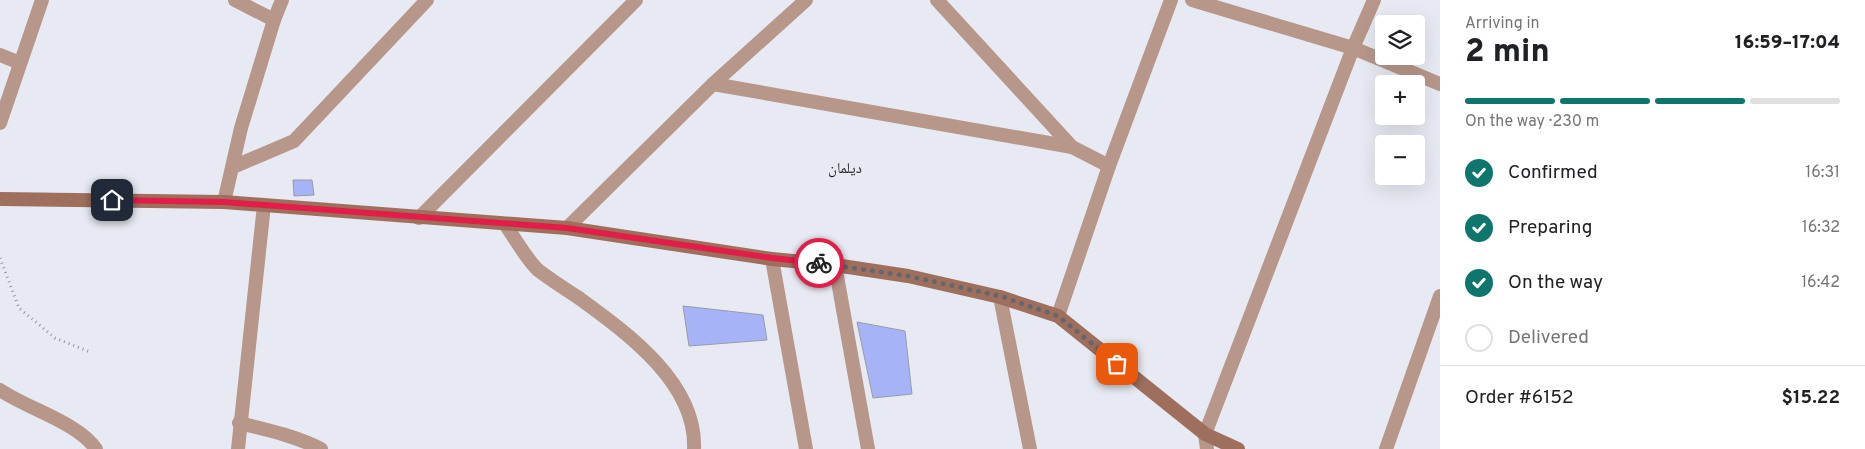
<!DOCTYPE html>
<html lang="en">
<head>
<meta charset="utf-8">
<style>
  body { margin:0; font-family:Overpass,"Noto Naskh Arabic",sans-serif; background:#f2f2f2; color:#202124; height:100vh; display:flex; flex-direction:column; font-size:19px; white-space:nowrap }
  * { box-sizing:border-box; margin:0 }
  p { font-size:16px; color:#757577 }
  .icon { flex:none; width:28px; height:28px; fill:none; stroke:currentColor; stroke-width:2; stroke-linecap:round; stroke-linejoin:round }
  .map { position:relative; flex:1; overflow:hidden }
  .panel { display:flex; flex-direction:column; background:#fff; width:425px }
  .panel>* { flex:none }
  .buttons { position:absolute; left:1375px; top:15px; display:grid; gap:10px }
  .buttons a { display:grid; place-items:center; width:50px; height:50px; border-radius:5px; background:#fff; box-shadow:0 5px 20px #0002; font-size:25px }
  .pin { position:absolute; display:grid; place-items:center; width:42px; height:42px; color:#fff; margin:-21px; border-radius:10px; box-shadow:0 2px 8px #0006 }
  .courier { position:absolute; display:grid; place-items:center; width:50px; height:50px; margin:-25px; border:4px solid #e11d48; border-radius:50%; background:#fff; color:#222; box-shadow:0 1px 6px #0007 }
  .headline em { font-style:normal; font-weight:800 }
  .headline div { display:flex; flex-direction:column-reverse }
  .headline { display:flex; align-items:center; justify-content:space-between; height:85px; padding:0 25px }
  h1 { font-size:32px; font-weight:800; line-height:38px }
  .bar { display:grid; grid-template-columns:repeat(4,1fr); gap:8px 5px; align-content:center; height:60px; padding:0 25px }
  .bar i { height:6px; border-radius:4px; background:#e0e0e0 }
  .bar .on { background:#0f766e }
  .bar p { grid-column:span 4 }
  .line { display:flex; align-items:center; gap:12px; padding:0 25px; border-top:1px solid #e0e0e0 }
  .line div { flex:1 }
  ol { padding:0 25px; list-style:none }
  li { display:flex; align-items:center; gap:15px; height:55px }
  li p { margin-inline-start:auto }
  li .icon { padding:5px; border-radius:50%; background:#0f766e; color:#fff; stroke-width:4 }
  li:last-child { color:#757577 }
  li i { width:28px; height:28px; border:2px solid #e0e0e0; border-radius:50% }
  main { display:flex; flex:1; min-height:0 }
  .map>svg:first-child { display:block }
  .building { fill:#a6b4f7; stroke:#999ba4 }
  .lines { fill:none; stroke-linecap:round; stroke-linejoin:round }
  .path { stroke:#94969c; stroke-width:3; stroke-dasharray:1 4; stroke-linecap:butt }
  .minor { stroke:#b8978b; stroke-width:14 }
  .secondary { stroke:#9e6f5d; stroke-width:14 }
  .done { stroke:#65666b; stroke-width:5; stroke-dasharray:0 9 }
  .route { stroke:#e11d48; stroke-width:6 }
  .labels { text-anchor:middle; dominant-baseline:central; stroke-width:4; stroke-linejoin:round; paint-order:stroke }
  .neighbourhood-label { font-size:15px; fill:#1e1f22; stroke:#e8eaf3 }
</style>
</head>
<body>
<main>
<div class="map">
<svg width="1440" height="449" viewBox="0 0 1440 449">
  <rect width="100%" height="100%" fill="#e8eaf3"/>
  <g class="building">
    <path d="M293 180H312L314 195 294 196Z"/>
    <path d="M683 306 763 315 767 340 689 346Z"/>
    <path d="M857 322 905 331 912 394 873 398Z"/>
  </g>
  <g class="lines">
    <path class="path" d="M0 258 19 308 55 338 90 352"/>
    <g class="minor">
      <path d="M235 0 274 20"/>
      <path d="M937 0 1072 147 1109 166"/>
      <path d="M1192 0 1353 48 1440 84"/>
      <path d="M0 55 20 63"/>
      <path d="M713 84 1072 147"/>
      <path d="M0 123 42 0"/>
      <path d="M233 167 294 141 427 0"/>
      <path d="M224 202 241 128 274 20 282 0"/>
      <path d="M419 218 636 0"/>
      <path d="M505 224C514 237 527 260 538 270 551 280 565 289 579 298 627 333 697 383 694 449"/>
      <path d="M567 228 713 84 806 0"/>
      <path d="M772 259 806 449"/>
      <path d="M835 265 868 449"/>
      <path d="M1000 297 1030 449"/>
      <path d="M1058 316 1109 166 1171 0"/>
      <path d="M0 390C28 409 77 422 96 449"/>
      <path d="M239 423C268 430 295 436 321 449"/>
      <path d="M238 449 264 205"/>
      <path d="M1207 449 1205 434 1353 48 1374 0"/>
      <path d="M1386 449 1440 296"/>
    </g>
    <path class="secondary" d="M0 199 224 202 567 228 772 259 835 265 908 276 1000 297 1058 316 1205 434 1238 449"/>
  </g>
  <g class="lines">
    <path class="done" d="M819 263 908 276 1000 296 1058 316 1117 364"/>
    <path class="route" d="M112 200 224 202 567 228 772 258 819 263"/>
  </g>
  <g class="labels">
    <g class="neighbourhood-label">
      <text x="845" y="169">دیلمان</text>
    </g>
  </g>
</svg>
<div class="buttons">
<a><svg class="icon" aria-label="layers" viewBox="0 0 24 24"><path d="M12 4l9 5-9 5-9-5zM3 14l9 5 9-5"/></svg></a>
<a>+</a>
<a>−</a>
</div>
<div class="pin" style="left:1117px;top:364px;background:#ea580c"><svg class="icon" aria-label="bag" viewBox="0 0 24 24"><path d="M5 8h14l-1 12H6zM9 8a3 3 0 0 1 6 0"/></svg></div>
<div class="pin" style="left:112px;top:200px;background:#1f2937"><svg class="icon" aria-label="home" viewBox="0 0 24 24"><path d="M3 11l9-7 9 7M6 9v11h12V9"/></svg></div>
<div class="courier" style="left:819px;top:263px"><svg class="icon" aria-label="bike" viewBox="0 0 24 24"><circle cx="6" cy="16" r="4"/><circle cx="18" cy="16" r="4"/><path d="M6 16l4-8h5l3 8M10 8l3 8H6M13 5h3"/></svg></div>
</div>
<section class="panel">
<div class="headline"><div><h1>2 min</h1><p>Arriving in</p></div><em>16:59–17:04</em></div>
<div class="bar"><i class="on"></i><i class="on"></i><i class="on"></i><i></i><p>On the way · 230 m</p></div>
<ol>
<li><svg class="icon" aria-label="check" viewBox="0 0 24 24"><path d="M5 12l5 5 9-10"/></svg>Confirmed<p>16:31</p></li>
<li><svg class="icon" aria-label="check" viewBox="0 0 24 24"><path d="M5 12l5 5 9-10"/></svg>Preparing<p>16:32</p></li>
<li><svg class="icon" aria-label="check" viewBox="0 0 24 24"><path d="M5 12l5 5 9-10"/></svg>On the way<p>16:42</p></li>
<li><i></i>Delivered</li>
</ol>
<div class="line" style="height:65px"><div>Order #6152</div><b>$15.22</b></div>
</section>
</main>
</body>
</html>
